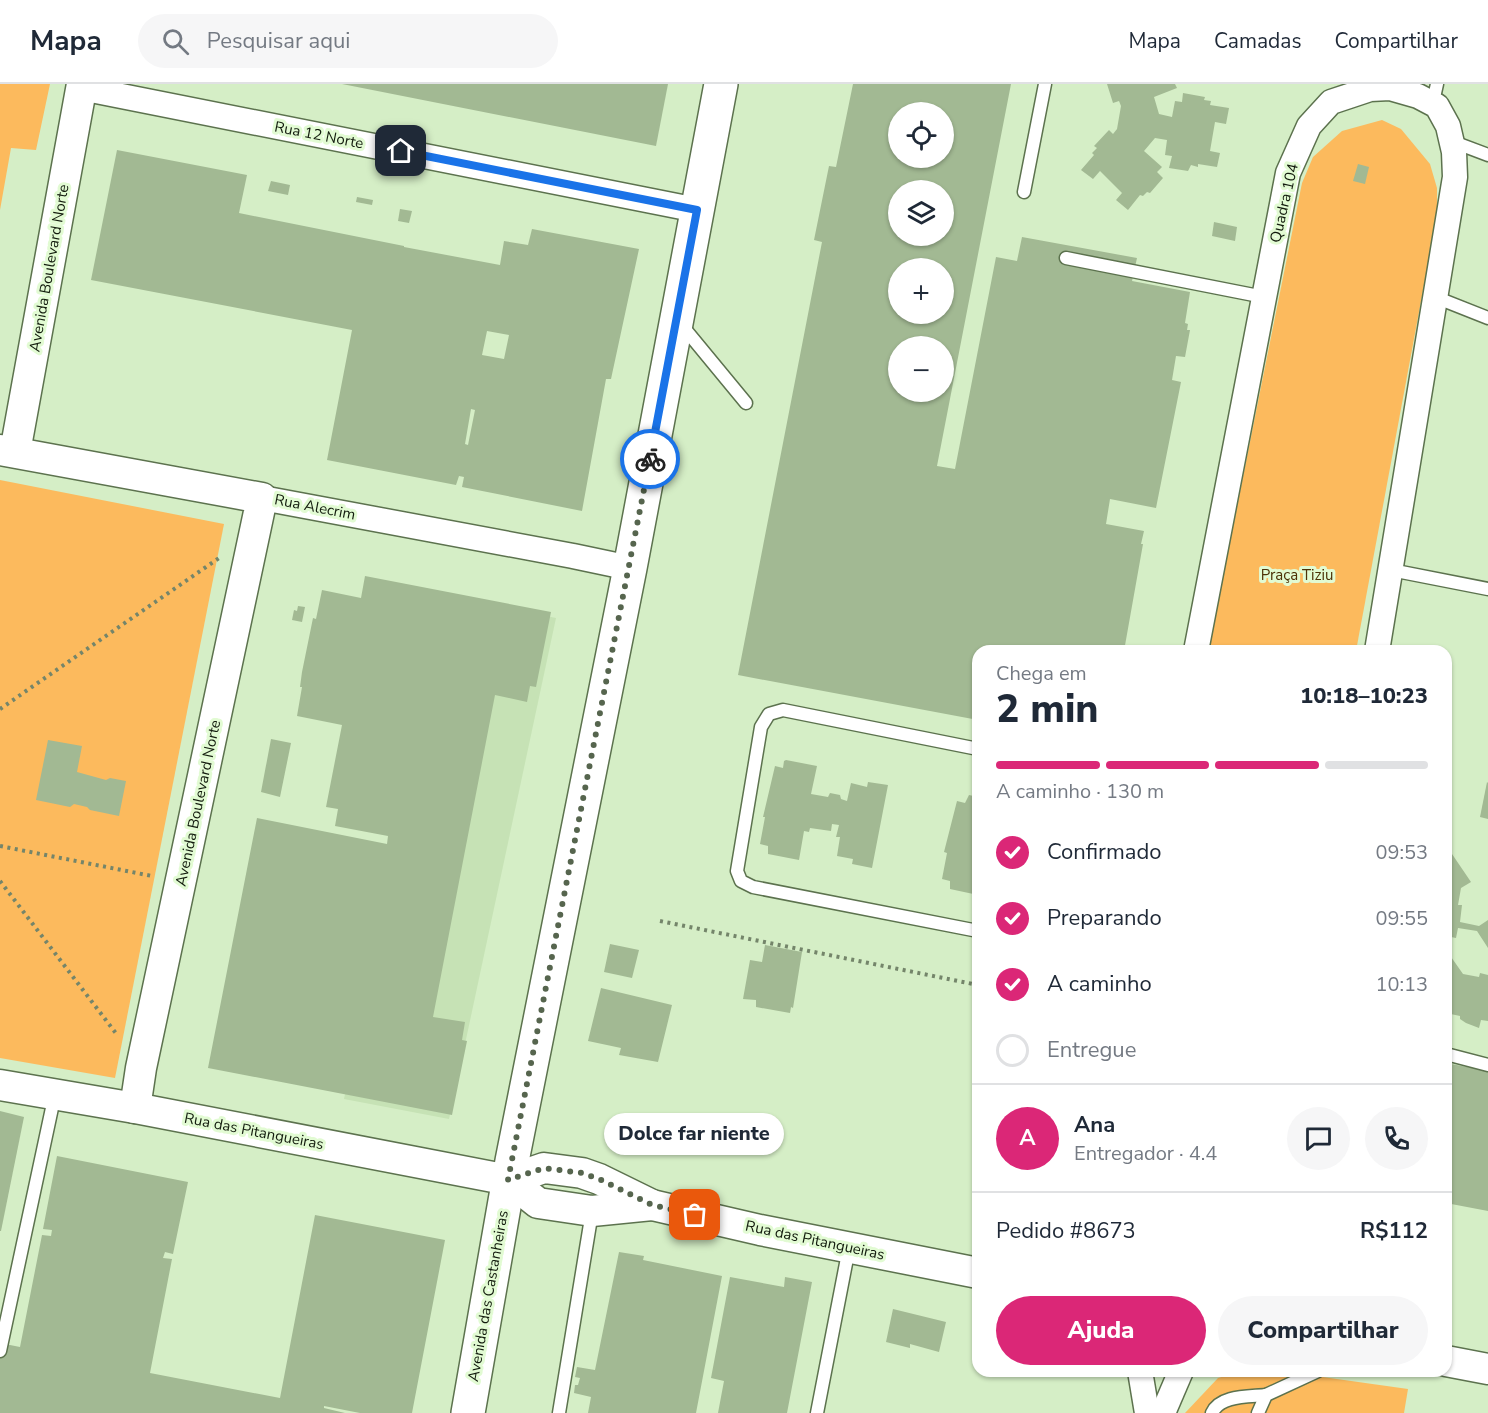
<!DOCTYPE html>
<html lang="pt">
<head>
<meta charset="utf-8">
<style>
  body { margin:0; font-family:"Nunito Sans",sans-serif; background:#f6f6f7; color:#1f2937; height:100vh; display:flex; flex-direction:column; font-size:22px; white-space:nowrap }
  * { box-sizing:border-box; margin:0 }
  p { font-size:20px; color:#747a83 }
  .icon { flex:none; width:33px; height:33px; fill:none; stroke:currentColor; stroke-width:2; stroke-linecap:round; stroke-linejoin:round }
  .map { position:relative; flex:1; overflow:hidden }
  .side { position:absolute; left:972px; top:561px; width:480px; height:732px; display:flex; flex-direction:column; background:#fff; border-radius:18px; box-shadow:0 2px 4px #0004 }
  .side>* { flex:none }
  .fabs { position:absolute; left:888px; top:18px; display:grid; gap:12px }
  .fabs a { display:grid; place-items:center; width:66px; height:66px; border-radius:50%; background:#fff; box-shadow:0 2px 4px #0004; font-size:30px }
  .pin { position:absolute; display:grid; place-items:center; width:51px; height:51px; color:#fff; margin:-26px; border-radius:12px; box-shadow:0 3px 9px #0006 }
  .courier { position:absolute; display:grid; place-items:center; width:60px; height:60px; margin:-30px; border:4px solid #1a73e8; border-radius:50%; background:#fff; color:#222; box-shadow:0 2px 8px #0007 }
  .bubble { position:absolute; height:42px; border-radius:21px; background:#fff; box-shadow:0 2px 4px #0004; font-size:20px; font-weight:800; line-height:42px; text-align:center }
  .headline em { font-style:normal; font-weight:800 }
  .headline div { display:flex; flex-direction:column-reverse }
  .headline { display:flex; align-items:center; justify-content:space-between; height:102px; padding:0 24px }
  h1 { font-size:39px; font-weight:800; line-height:45px }
  .bar { display:grid; grid-template-columns:repeat(4,1fr); gap:9px 6px; align-content:center; height:72px; padding:0 24px }
  .bar i { height:8px; border-radius:4px; background:#e0e1e3 }
  .bar .active { background:#db2777 }
  .bar p { grid-column:span 4 }
  .line { display:flex; align-items:center; gap:15px; padding:0 24px; border-top:2px solid #e0e1e3 }
  .line div { flex:1 }
  .round { display:grid; place-items:center; flex:none; width:63px; height:63px; border-radius:32px; background:#f6f6f7 }
  ol { padding:0 24px; list-style:none }
  li { display:flex; align-items:center; gap:18px; height:66px }
  li p { margin-inline-start:auto }
  li .icon { padding:6px; border-radius:50%; background:#db2777; color:#fff; stroke-width:4 }
  li:last-child { color:#747a83 }
  li i { width:33px; height:33px; border:3px solid #e0e1e3; border-radius:50% }
  .cta { display:flex; gap:12px; margin-top:auto; padding:12px 24px }
  .cta a { flex:1; height:69px; border-radius:36px; background:#db2777; color:#fff; font-size:24px; font-weight:800; line-height:69px; text-align:center }
  .cta a+a { background:#f6f6f7; color:#1f2937 }
  header { display:flex; align-items:center; gap:36px; box-sizing:border-box; height:84px; padding:0 30px; background:#fff; border-bottom:2px solid #e0e1e3 }
  header strong { font-size:28px }
  nav { display:flex; gap:33px; margin-inline-start:auto; font-size:21px }
  .search { width:420px; height:54px; background:#f6f6f7; display:flex; align-items:center; gap:15px; box-sizing:border-box; padding:0 21px; border-radius:33px; color:#747a83; font-size:22px }
  .map>svg:first-child { display:block }
  .built { fill:#c6e2b5 }
  .green { fill:#fcba5d }
  .building { fill:#a2b993; fill-rule:evenodd }
  .lines { fill:none; stroke-linecap:round; stroke-linejoin:round }
  .service-casing { stroke:#5c724e; stroke-width:15 }
  .minor-casing { stroke:#5c724e; stroke-width:27 }
  .tertiary-casing { stroke:#5c724e; stroke-width:33 }
  .secondary-casing { stroke:#5c724e; stroke-width:36 }
  .path { stroke:#74856a; stroke-width:4; stroke-dasharray:3 4.5; stroke-linecap:butt }
  .service { stroke:#fff; stroke-width:12 }
  .minor { stroke:#fff; stroke-width:24 }
  .tertiary { stroke:#fff; stroke-width:30 }
  .secondary { stroke:#fff; stroke-width:33 }
  .done { stroke:#56654e; stroke-width:6; stroke-dasharray:0 10.8 }
  .route { stroke:#1a73e8; stroke-width:8 }
  .labels { text-anchor:middle; dominant-baseline:central; stroke-width:6; stroke-linejoin:round; paint-order:stroke }
  .street-label { font-size:15px; fill:#121b0d; stroke:#e2fbd3 }
  .park-label { font-size:15px; fill:#4d3207; stroke:#e2fbd3 }
</style>
</head>
<body>
<header>
<strong>Mapa</strong>
<div class="search"><svg class="icon" aria-label="search" viewBox="0 0 24 24"><circle cx="10" cy="10" r="6"/><path d="M15 15l6 6"/></svg>Pesquisar aqui</div>
<nav><a>Mapa</a><a>Camadas</a><a>Compartilhar</a></nav>
</header>
<div class="map">
<svg width="1488" height="1329" viewBox="0 0 1488 1329">
  <rect width="100%" height="100%" fill="#d5eec6"/>
  <path class="built" d="M446 511 556 534 449 1035 344 1015Z"/>
  <g class="green">
    <path d="M0 0H50L36 66 11 64 0 126Z"/>
    <path d="M1382 36 1401 45 1430 80 1437 104V131L1356 567H1208L1302 99 1313 73 1342 47Z"/>
    <path d="M0 396 224 440 115 994 0 974Z"/>
    <path d="M1242 1287H1280L1408 1305 1404 1329H1185L1218 1294Z"/>
  </g>
  <g class="building">
    <path d="M342 0H668L656 62Z"/>
    <path d="M853 0H1011L937 382 955 385 996 173 1017 177 1022 153 1137 174 1132 197 1190 208 1185 239 1188 240 1187 246H1190L1185 273 1176 272 1172 296 1181 298 1156 424 1110 415 1106 440 1144 447 1141 460H1143L1124 567H978V636L738 591 822 158 814 156 829 82 836 83ZM898 28H944V74H898ZM898 106H944V152H898ZM898 184H944V230H898ZM898 262H944V308H898Z"/>
    <path d="M1107 0H1175L1177 4 1154 13 1159 30 1172 33 1175 17 1182 18 1183 9 1205 13 1204 16 1211 17 1210 21 1229 24 1226 40 1215 38 1210 67 1220 69 1217 83 1198 80V83L1191 81 1188 87 1169 84 1172 72 1165 71 1167 56 1155 54 1144 67 1162 83 1157 88 1163 94 1150 109 1147 108 1143 112 1140 111 1128 126 1116 116 1122 109 1100 87 1093 95 1081 86 1094 71 1092 69 1097 64 1094 62 1109 46 1113 50 1117 45 1121 22 1119 17 1113 19Z"/>
    <path d="M117 66 247 91 239 129 404 162V163L500 181 504 157 528 161 532 145 639 165 611 295H606L582 427 462 403 464 393 459 392 456 401 327 376 352 246 91 196ZM487 247 509 251 504 275 482 271ZM471 325 475 326 468 361 465 360Z"/>
    <path d="M1358 80 1369 83 1365 100 1353 97Z"/>
    <path d="M271 97 290 101 288 111 268 107Z"/>
    <path d="M357 113 373 116 372 121 356 118Z"/>
    <path d="M400 125 412 127 409 139 398 137Z"/>
    <path d="M1214 138 1237 143 1235 157 1212 152Z"/>
    <path d="M365 492 551 528 536 603 530 602 527 618 495 611 433 933 465 938 462 956 467 957 452 1031 208 984 257 734 387 760 388 752 335 742 338 725 326 723 342 641 297 632 302 603H300L302 588 313 534 316 535 322 506 361 514Z"/>
    <path d="M298 522 305 523 302 538 292 536 294 526 297 527Z"/>
    <path d="M271 655 291 659 280 713 261 708Z"/>
    <path d="M48 656 82 662 77 688 106 696 110 694 126 697 119 732 90 726 87 723 74 720 70 723 36 716Z"/>
    <path d="M786 676 817 682 811 710 828 713 830 709 840 711 841 715 847 717 851 699 867 703 868 698 888 701 872 784 852 780 853 775 837 772 840 753H836L839 741 832 740 831 747 810 744 809 748 804 747 799 776 768 770V762L760 760 765 733H763L775 682 783 684 784 677Z"/>
    <path d="M1487 698 1488 699V735L1480 733Z"/>
    <path d="M969 711 978 713V811L950 805V797L942 795 947 769 944 768 957 717 965 719Z"/>
    <path d="M1452 770 1471 798 1461 804 1458 821H1462L1460 838 1479 842 1488 836V864L1477 847 1458 844 1456 854 1451 853 1449 870 1463 890 1479 893 1480 889 1488 891V937L1481 936 1479 944 1466 939 1460 935V932L1446 929V774Z"/>
    <path d="M610 860 639 866 632 894 604 888Z"/>
    <path d="M765 861 802 868 793 924 791 923 790 929 756 923V916L743 915 750 876 762 878Z"/>
    <path d="M601 904 672 921 658 978 619 971 621 964 588 957Z"/>
    <path d="M1446 979 1488 987V1127L1446 1119Z"/>
    <path d="M0 1027 24 1033 1 1147H0Z"/>
    <path d="M57 1072 188 1098 173 1170 165 1168 163 1174 172 1175 150 1289 280 1314 315 1131 445 1156 412 1329H360L324 1322V1324L345 1329H0V1259L20 1263 42 1151 51 1152 52 1146 43 1145Z"/>
    <path d="M619 1168 644 1172 643 1176 722 1192 696 1329H588L591 1313 574 1309 575 1301H578L580 1294 575 1293 577 1283 595 1286Z"/>
    <path d="M730 1193 784 1203 785 1193 812 1198 787 1329H718L724 1297 711 1294Z"/>
    <path d="M893 1225 946 1238 939 1268 910 1260V1264L886 1258Z"/>
  </g>
  <g class="lines">
    <defs>
      <g id="service">
        <path d="M1433 18 1437 0"/>
        <path d="M1451 57 1488 71"/>
        <path d="M1024 108 1045 0"/>
        <path d="M1066 174 1264 213"/>
        <path d="M1435 213 1488 234"/>
        <path d="M680 239 746 319"/>
        <path d="M1391 486 1488 505"/>
        <path d="M978 665 783 626 769 630 761 643 737 787 741 797 753 803 978 847"/>
        <path d="M1446 970 1488 981"/>
        <path d="M0 1267 55 1010"/>
        <path d="M559 1329 592 1128"/>
        <path d="M817 1329 849 1164"/>
        <path d="M1212 1329C1220 1311 1249 1313 1266 1311"/>
        <path d="M1258 1329 1266 1311 1318 1287"/>
      </g>
      <g id="minor">
        <path d="M81 4 697 126"/>
        <path d="M262 414 573 472 630 484"/>
        <path d="M1196 567 1288 89 1309 42 1331 18 1370 5 1390 4 1418 12 1437 22 1448 42 1454 68 1455 93 1377 567"/>
        <path d="M1140 1287 1147 1329"/>
        <path d="M1163 1329 1181 1287"/>
      </g>
      <g id="tertiary">
        <path d="M0 366 262 414 141 984 135 1024"/>
        <path d="M15 368 82 0"/>
        <path d="M0 1001 135 1024 509 1096 538 1119 592 1127 652 1121"/>
        <path d="M509 1096 544 1084 582 1089 599 1095 652 1121 760 1146 978 1189"/>
        <path d="M1446 1277 1488 1285"/>
      </g>
      <path id="secondary" d="M468 1329 512 1077 630 484 721 0"/>
    </defs>
    <use href="#service" class="service-casing"/>
    <use href="#minor" class="minor-casing"/>
    <use href="#tertiary" class="tertiary-casing"/>
    <use href="#secondary" class="secondary-casing"/>
    <g class="path">
      <path d="M0 625 219 474"/>
      <path d="M0 762 152 792"/>
      <path d="M0 797 118 952"/>
      <path d="M660 837 978 901"/>
    </g>
    <use href="#service" class="service"/>
    <use href="#minor" class="minor"/>
    <use href="#tertiary" class="tertiary"/>
    <use href="#secondary" class="secondary"/>
  </g>
  <g class="lines">
    <path class="done" d="M650 375 508 1096 544 1084 582 1089 599 1095 652 1121 695 1131"/>
    <path class="route" d="M401 67 697 126 650 375"/>
  </g>
  <g class="labels">
    <g class="street-label">
      <text transform="translate(319 51) rotate(11)">Rua 12 Norte</text>
      <text transform="translate(1284 119) rotate(-77)">Quadra 104</text>
      <text transform="translate(49 184) rotate(-80)">Avenida Boulevard Norte</text>
      <text transform="translate(315 423) rotate(11)">Rua Alecrim</text>
      <text transform="translate(198 719) rotate(-78)">Avenida Boulevard Norte</text>
      <text transform="translate(254 1047) rotate(11)">Rua das Pitangueiras</text>
      <text transform="translate(815 1156) rotate(12)">Rua das Pitangueiras</text>
      <text transform="translate(488 1212) rotate(-80)">Avenida das Castanheiras</text>
    </g>
    <g class="park-label">
      <text x="1297" y="491">Praça Tiziu</text>
    </g>
  </g>
</svg>
<div class="fabs">
<a><svg class="icon" aria-label="locate" viewBox="0 0 24 24"><circle cx="12" cy="12" r="6"/><path d="M12 2v4M12 18v4M2 12h4M18 12h4"/></svg></a>
<a><svg class="icon" aria-label="layers" viewBox="0 0 24 24"><path d="M12 4l9 5-9 5-9-5zM3 14l9 5 9-5"/></svg></a>
<a>+</a>
<a>−</a>
</div>
<div class="pin" style="left:695px;top:1131px;background:#ea580c"><svg class="icon" aria-label="bag" viewBox="0 0 24 24"><path d="M5 8h14l-1 12H6zM9 8a3 3 0 0 1 6 0"/></svg></div>
<div class="pin" style="left:401px;top:67px;background:#1f2937"><svg class="icon" aria-label="home" viewBox="0 0 24 24"><path d="M3 11l9-7 9 7M6 9v11h12V9"/></svg></div>
<div class="courier" style="left:650px;top:375px"><svg class="icon" aria-label="bike" viewBox="0 0 24 24"><circle cx="6" cy="16" r="4"/><circle cx="18" cy="16" r="4"/><path d="M6 16l4-8h5l3 8M10 8l3 8H6M13 5h3"/></svg></div>
<div class="bubble" style="left:604px;top:1029px;width:180px">Dolce far niente</div>
<section class="side">
<div class="headline"><div><h1>2 min</h1><p>Chega em</p></div><em>10:18–10:23</em></div>
<div class="bar"><i class="active"></i><i class="active"></i><i class="active"></i><i></i><p>A caminho · 130 m</p></div>
<ol>
<li><svg class="icon" aria-label="check" viewBox="0 0 24 24"><path d="M5 12l5 5 9-10"/></svg>Confirmado<p>09:53</p></li>
<li><svg class="icon" aria-label="check" viewBox="0 0 24 24"><path d="M5 12l5 5 9-10"/></svg>Preparando<p>09:55</p></li>
<li><svg class="icon" aria-label="check" viewBox="0 0 24 24"><path d="M5 12l5 5 9-10"/></svg>A caminho<p>10:13</p></li>
<li><i></i>Entregue</li>
</ol>
<div class="line" style="height:108px"><b class="round" style="background:#db2777;color:#fff">A</b><div><b>Ana</b><p>Entregador · 4.4</p></div><a class="round"><svg class="icon" aria-label="chat" viewBox="0 0 24 24"><path d="M4 5h16v11H9l-5 4z"/></svg></a><a class="round"><svg class="icon" aria-label="phone" viewBox="0 0 24 24"><path d="M5 4h4l2 5-3 2q2 4 5 5l2-3 5 2v4C11 20 4 13 5 4z"/></svg></a></div>
<div class="line" style="height:78px"><div>Pedido #8673</div><b>R$112</b></div>
<div class="cta"><a>Ajuda</a><a>Compartilhar</a></div>
</section>
</div>
</body>
</html>
